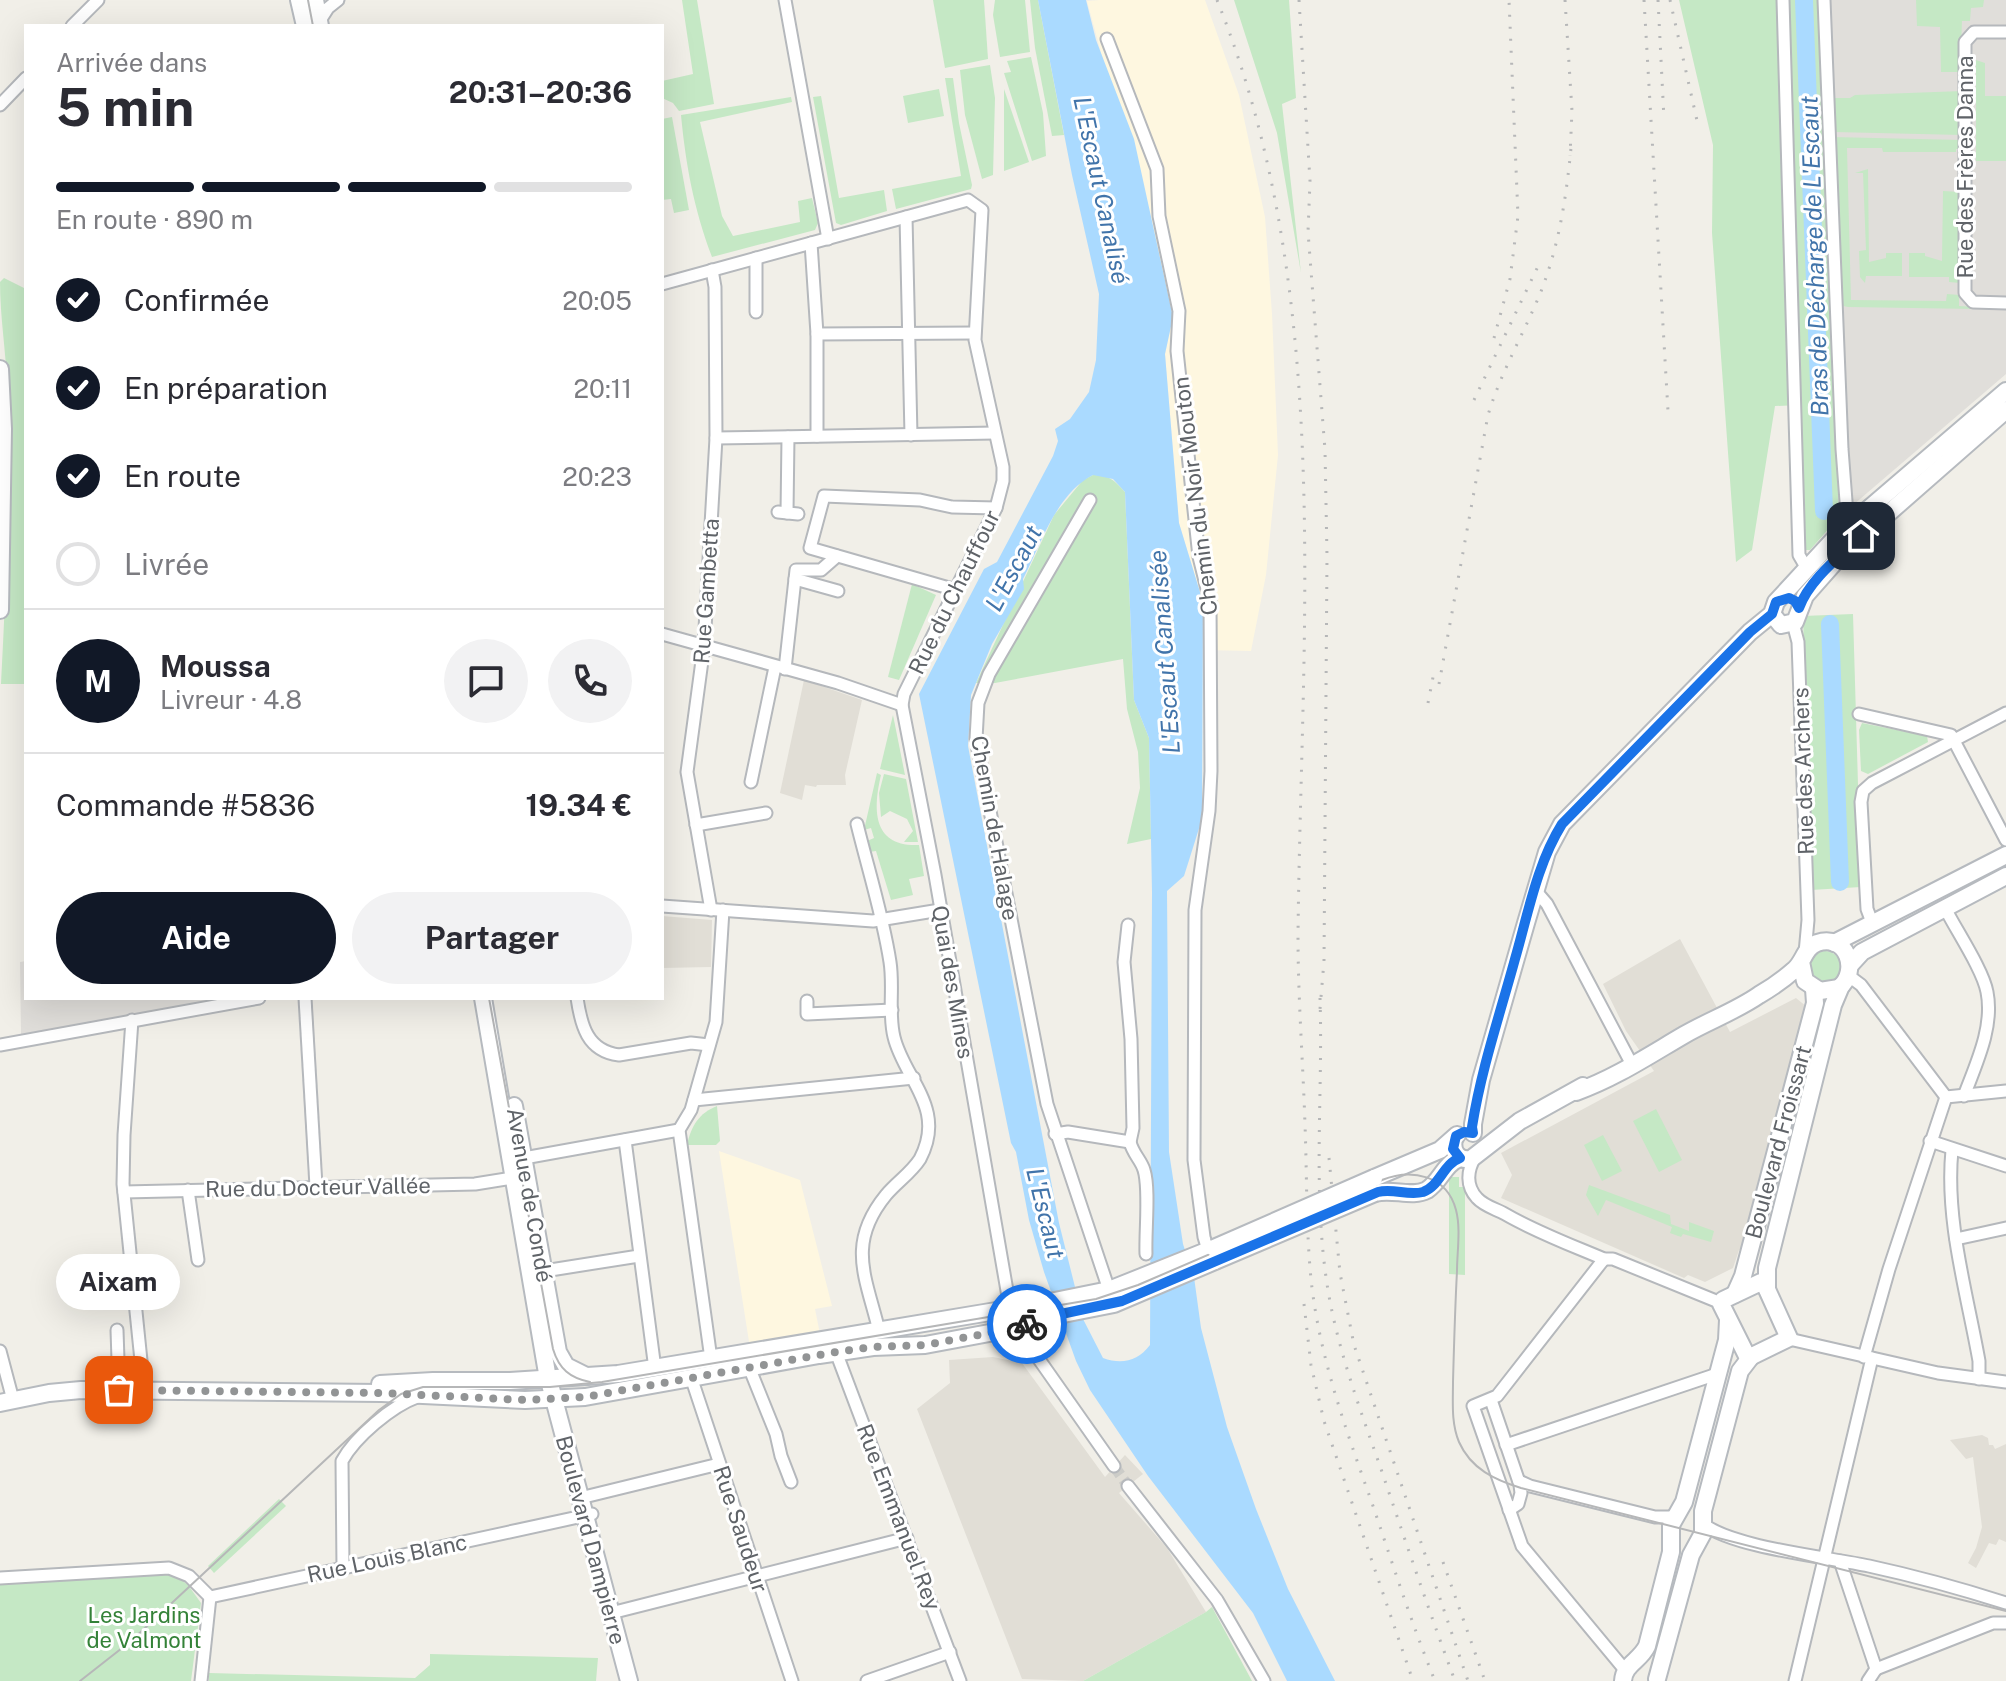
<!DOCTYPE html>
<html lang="fr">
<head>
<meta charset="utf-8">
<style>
  body { margin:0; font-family:"Public Sans",sans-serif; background:#f2f2f3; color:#2b2b33; height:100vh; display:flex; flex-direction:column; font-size:30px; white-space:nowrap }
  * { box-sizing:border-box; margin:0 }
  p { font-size:26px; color:#7c7c81 }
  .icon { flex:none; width:44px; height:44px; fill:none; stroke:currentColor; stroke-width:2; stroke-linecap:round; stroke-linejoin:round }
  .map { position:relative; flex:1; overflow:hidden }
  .panel { position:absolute; left:24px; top:24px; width:640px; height:976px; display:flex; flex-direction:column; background:#fff; border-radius:0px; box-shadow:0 8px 32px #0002 }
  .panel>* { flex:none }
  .pin { position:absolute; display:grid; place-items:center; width:68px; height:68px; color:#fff; margin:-34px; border-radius:16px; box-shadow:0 4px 12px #0006 }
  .courier { position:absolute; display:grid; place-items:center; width:80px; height:80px; margin:-40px; border:6px solid #1a73e8; border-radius:50%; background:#fff; color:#222; box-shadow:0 2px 10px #0007 }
  .bubble { position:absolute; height:56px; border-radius:28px; background:#fff; box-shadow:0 8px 32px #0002; font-size:26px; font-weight:700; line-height:56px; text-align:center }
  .overview em { font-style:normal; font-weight:700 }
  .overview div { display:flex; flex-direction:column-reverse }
  .overview { display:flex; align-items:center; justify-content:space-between; height:136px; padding:0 32px }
  h1 { font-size:52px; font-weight:700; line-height:60px }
  .bar { display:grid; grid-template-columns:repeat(4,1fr); gap:12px 8px; align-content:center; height:96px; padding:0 32px }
  .bar i { height:10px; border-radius:6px; background:#e1e1e2 }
  .bar .current { background:#111827 }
  .bar p { grid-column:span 4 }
  .line { display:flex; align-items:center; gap:20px; padding:0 32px; border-top:2px solid #e1e1e2 }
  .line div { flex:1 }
  .round { display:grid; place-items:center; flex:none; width:84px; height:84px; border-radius:42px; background:#f2f2f3 }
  ol { padding:0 32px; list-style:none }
  li { display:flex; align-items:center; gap:24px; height:88px }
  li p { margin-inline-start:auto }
  li .icon { padding:8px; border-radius:50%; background:#111827; color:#fff; stroke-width:4 }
  li:last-child { color:#7c7c81 }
  li i { width:44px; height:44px; border:4px solid #e1e1e2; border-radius:50% }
  .action { display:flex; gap:16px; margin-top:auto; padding:16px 32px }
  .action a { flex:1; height:92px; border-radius:48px; background:#111827; color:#fff; font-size:32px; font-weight:700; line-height:92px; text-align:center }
  .action a+a { background:#f2f2f3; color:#2b2b33 }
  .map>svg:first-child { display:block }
  .commercial { fill:#fef7e0 }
  .industrial { fill:#e0deda }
  .education { fill:#e1ded6 }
  .green { fill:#c5e8c5 }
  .water { fill:#aadaff; fill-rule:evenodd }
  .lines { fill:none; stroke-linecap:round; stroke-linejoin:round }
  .river { stroke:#aadaff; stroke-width:18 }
  .street-tunnel { stroke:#ccccc8; stroke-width:11; stroke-dasharray:11 5.5; stroke-linecap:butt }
  .street-casing { stroke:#b5b8bc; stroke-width:15 }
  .secondary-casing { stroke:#b6babf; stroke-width:20 }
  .street { stroke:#fff; stroke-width:11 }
  .secondary { stroke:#fff; stroke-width:16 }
  .tram { stroke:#b6b7b8; stroke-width:2 }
  .rail { stroke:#b6b7b8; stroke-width:3; stroke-dasharray:2 10; stroke-linecap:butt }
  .secondary-bridge-casing { stroke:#b6babf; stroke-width:20; stroke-linecap:butt }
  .secondary-bridge { stroke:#fff; stroke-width:16 }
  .done { stroke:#929495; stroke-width:8; stroke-dasharray:0 14.4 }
  .route { stroke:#1a73e8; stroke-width:10 }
  .labels { text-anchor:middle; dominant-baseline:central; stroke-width:6; stroke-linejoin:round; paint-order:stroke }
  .street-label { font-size:22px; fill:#5f6368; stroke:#fff }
  .park-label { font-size:22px; fill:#348238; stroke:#fff }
  .water-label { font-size:24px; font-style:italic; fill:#4174aa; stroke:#fff }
</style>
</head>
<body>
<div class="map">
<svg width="2006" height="1681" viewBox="0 0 2006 1681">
  <rect width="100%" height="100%" fill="#f1efe8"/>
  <g class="commercial">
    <path d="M1100 0H1205L1239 95 1265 217 1272 314 1278 455 1266 575 1251 651 1203 650V602L1179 523 1165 354 1173 317 1087 1Z"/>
    <path d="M719 1151 800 1180 832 1306 815 1309 820 1334 750 1348Z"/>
  </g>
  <g class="industrial">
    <path d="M1820 0H2006V374L1839 517Z"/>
    <path d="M26 961V998H232L21 1034 20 962Z"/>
  </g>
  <g class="education">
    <path d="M804 680 862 700 845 775 846 785H817L816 787 805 785 802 800 780 793Z"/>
    <path d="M662 916 712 920 711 967 662 968Z"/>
    <path d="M1680 939 1730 1032 1796 998 1807 1007 1745 1248 1739 1250 1733 1268 1705 1282 1688 1275 1684 1278 1501 1198 1512 1175 1501 1153 1654 1071 1626 1031 1603 984Z"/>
    <path d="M993 1357 1022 1363 1105 1477 1125 1455 1143 1474 1119 1493 1167 1548 1206 1612 1083 1681 1022 1679 917 1409 950 1383 949 1360Z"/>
    <path d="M1982 1435 1988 1438 1989 1445H1993L1995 1449 2006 1444V1542L1999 1539 1996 1545 1989 1543 1976 1568 1968 1563 1976 1548 1982 1527 1973 1457 1966 1459 1950 1440Z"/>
  </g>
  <g class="green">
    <path d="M682 0H697L714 104 679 111 673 103 662 98V81L693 74Z"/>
    <path d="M933 0H984L988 59 945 68Z"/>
    <path d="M995 0H1025L1030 52 1000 57 993 15Z"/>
    <path d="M1030 0H1038L1064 135 1052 136 1035 48Z"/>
    <path d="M1234 0H1289L1296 98 1282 104 1301 273 1277 133Z"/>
    <path d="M1679 0H1820L1839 517 1810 550H1805L1800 405 1775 406 1752 550 1736 562 1712 233 1713 145Z"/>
    <path d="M1916 0H1984L1983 7 1971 8 1970 21H1962L1960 72H1941L1940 27 1917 26Z"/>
    <path d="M1031 57 1043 113 1046 156 1032 161 1004 73 1011 72 1007 61Z"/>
    <path d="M1976 60 1985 63V96H2006V161H1976Z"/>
    <path d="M990 65 995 98 993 175 982 179 965 115 960 70Z"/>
    <path d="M945 78H953L959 123 972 185 971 189 896 209 892 189 961 176Z"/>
    <path d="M939 89 944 116 908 123 903 96Z"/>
    <path d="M1004 89 1029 162 1004 171Z"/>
    <path d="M1962 91V135L1834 132 1831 98H1850L1855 95Z"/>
    <path d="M821 96 839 198 884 190 887 211 841 225 836 223 813 97Z"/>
    <path d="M791 97 792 102 700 122 722 216 733 236 800 222 798 201 812 198 818 223 815 230 712 257C694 209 686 167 681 115Z"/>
    <path d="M672 117 689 210 674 213 671 199 662 200V119Z"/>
    <path d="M1832 137 1962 140V149H1956V152H1883L1882 148H1847L1851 300 1946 301 1947 294 1959 295V306L1977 307V309L1848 307 1839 305Z"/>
    <path d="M1868 169 1869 262 1886 258V253H1902V276H1866L1865 283 1860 277 1859 251 1866 250 1863 173H1855Z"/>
    <path d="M1943 191 1961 192 1960 283 1949 282V277H1909V253H1925V256L1942 261Z"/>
    <path d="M4 278 26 289V684H1C6 585 11 485 7 385 6 351 0 317 0 282Z"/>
    <path d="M1093 475C1109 475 1114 480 1125 492L1134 700 1149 738 1151 839 1127 844 1140 788 1138 752 1127 709 1123 659 995 683H976L1054 515 1083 480Z"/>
    <path d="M912 584 936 595 899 680 888 677Z"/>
    <path d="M1853 614 1861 887 1811 890 1803 616Z"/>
    <path d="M893 715 905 775 880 769Z"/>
    <path d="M1862 723 1927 736 1928 742 1868 774 1861 771 1859 730Z"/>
    <path d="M877 773 881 775C873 809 872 847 919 845L924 876 909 879 913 895 891 900 876 851 869 852 867 841 874 838 871 828 864 830Z"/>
    <path d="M884 774 906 779 918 842H904L913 831 907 819 890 811 881 817 879 793Z"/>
    <circle cx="1825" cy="967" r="16"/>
    <path d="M717 1106 720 1141 716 1145H687C691 1126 699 1113 717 1106Z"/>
    <path d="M1656 1109 1682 1160 1659 1172 1633 1121Z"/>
    <path d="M1603 1135 1622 1171 1602 1181 1584 1145Z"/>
    <path d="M1449 1177H1459V1187H1465V1275L1449 1274Z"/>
    <path d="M1589 1185 1670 1215 1671 1224 1689 1231V1222L1714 1231 1711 1242 1683 1234 1681 1237 1670 1233 1672 1227 1606 1200 1598 1216 1586 1195Z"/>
    <path d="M279 1499 286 1506 214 1573 208 1566Z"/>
    <path d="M171 1572 188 1585 201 1603 191 1681H0V1585Z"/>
    <path d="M1212 1607 1252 1681H1083L1206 1612Z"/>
    <path d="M430 1654 598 1658 596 1681H209V1673L415 1678 430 1665Z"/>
  </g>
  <path class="water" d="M1038 0H1086L1096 40 1134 139 1173 317 1165 354 1179 523 1203 602 1202 819 1184 876 1167 891 1169 1152 1183 1244 1194 1277 1201 1328 1227 1427 1256 1509 1288 1589 1335 1681H1287L1253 1613 1148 1476 1090 1390 1076 1361 1044 1272 1029 1220 1016 1152 1011 1143 919 694 984 569 997 562 1053 456 1058 441 1055 429 1070 419 1089 392 1096 360 1099 294 1072 175ZM1093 475 1113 479 1125 492 1134 700 1149 738 1152 892 1150 1345C1138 1361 1122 1365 1103 1358L1083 1319 1059 1223 968 746 971 695 992 644 1024 589 1023 579C1041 544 1056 494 1093 475Z"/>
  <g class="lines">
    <g class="river">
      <path d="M1804 0 1824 511"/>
      <path d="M1830 624 1840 882"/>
    </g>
    <path class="street-tunnel" d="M1114 1466 1128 1486"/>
    <defs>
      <g id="street">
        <path d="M785 0 828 239"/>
        <path d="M1783 0 1799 555 1806 567"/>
        <path d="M1824 0 1842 449 1847 514 1851 524"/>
        <path d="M319 22 328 8 338 0"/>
        <path d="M72 26 98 0"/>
        <path d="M2006 32H1974L1965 42V293L1973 302 2006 303"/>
        <path d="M1107 39 1157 169 1159 216 1179 311 1177 351 1199 557 1210 601 1211 771 1209 811 1195 910 1194 1160 1204 1237 1208 1250"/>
        <path d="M0 105 26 78"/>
        <path d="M906 217 911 435"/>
        <path d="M811 243 817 334V436"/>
        <path d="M662 284 968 200 982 210 975 340 1003 467V481L996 508 904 694 902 705 935 875 1010 1308"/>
        <path d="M756 312V258"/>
        <path d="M817 334 974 333"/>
        <path d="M716 438 995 433"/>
        <path d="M1090 500 989 674 978 703 976 739 1047 1104 1109 1290"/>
        <path d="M778 512 798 514"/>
        <path d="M787 513 788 437"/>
        <path d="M795 579 838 591"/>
        <path d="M956 590 810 548 824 496 920 500 952 507 996 508"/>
        <path d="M1793 623 1798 642 1808 920 1805 953"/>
        <path d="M662 634 838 683 902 705"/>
        <path d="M785 669 796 570H821L837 556"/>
        <path d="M1859 714 1951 735 2006 840"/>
        <path d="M751 782 775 667"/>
        <path d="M857 824C868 869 883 916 890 962 894 987 888 1013 894 1037 904 1079 947 1108 920 1159 911 1173 897 1182 886 1195 846 1244 866 1277 879 1331"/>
        <path d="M696 825 766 813"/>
        <path d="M1535 890 1547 904 1629 1059"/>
        <path d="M662 906 873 921 940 910"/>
        <path d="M1945 908C1956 930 1983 970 1987 992 1994 1027 1976 1064 1964 1096"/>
        <path d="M711 910 687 772 704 646 716 438 715 287 712 270"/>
        <path d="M1873 925 1867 909 1861 802 1863 791 1872 783 2006 713"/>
        <path d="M1849 976 1861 985 1946 1097"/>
        <path d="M305 998 316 1186"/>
        <path d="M577 998C581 1025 587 1051 619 1055L691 1043 709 1045"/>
        <path d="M807 1001V1014L892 1010"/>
        <path d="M132 1020 124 1135 123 1184 144 1390"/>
        <path d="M0 1045 259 998"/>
        <path d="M1946 1097 2006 1091"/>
        <path d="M694 1100 914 1078"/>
        <path d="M1055 1134 1068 1132 1130 1142 1133 1128 1131 1039 1124 962 1128 925"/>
        <path d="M625 1140 655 1369"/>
        <path d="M1930 1141 2006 1166"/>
        <path d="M1130 1142C1133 1154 1141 1160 1144 1170 1150 1189 1145 1232 1146 1254"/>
        <path d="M1952 1150C1945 1220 1967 1293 1979 1361V1379"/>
        <path d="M1475 1157C1467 1171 1466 1186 1477 1198 1484 1206 1496 1209 1505 1214 1536 1232 1571 1245 1604 1259H1613L1721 1303"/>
        <path d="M524 1158 679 1130"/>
        <path d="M188 1190 198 1260"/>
        <path d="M124 1192 475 1184 512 1178"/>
        <path d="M1956 1239 2006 1228"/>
        <path d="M1604 1259 1497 1396 1473 1406 1522 1546 1625 1670"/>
        <path d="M544 1271 639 1256"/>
        <path d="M1017 1328 1114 1466"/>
        <path d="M117 1330 119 1390"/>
        <path d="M1789 1339 1938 1373 2006 1382"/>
        <path d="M0 1351 13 1400"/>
        <path d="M836 1352 960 1681"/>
        <path d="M1864 1357 1889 1269 1946 1097"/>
        <path d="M711 1359 679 1130 691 1110 716 1022 723 910"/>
        <path d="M749 1367 776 1434 781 1456 791 1482"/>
        <path d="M691 1377 792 1681"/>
        <path d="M1491 1400 1520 1485 1521 1493 1518 1504 1509 1510"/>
        <path d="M1506 1445 1717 1374"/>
        <path d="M1519 1481 1530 1486 1655 1517H1676"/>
        <path d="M1128 1486 1217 1600 1264 1681"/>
        <path d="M580 1498 719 1464"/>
        <path d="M1703 1524C1735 1548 1827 1557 1869 1566 1915 1576 1962 1589 2006 1603"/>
        <path d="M1840 1561 1876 1669 1868 1681"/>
        <path d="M343 1568 342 1461C355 1437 392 1406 417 1397"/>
        <path d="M0 1578 169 1568 189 1576 210 1597"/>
        <path d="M210 1597 592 1514"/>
        <path d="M611 1613 907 1538"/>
        <path d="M1876 1669 1993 1623H2006"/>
        <path d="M201 1681 210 1597"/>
        <path d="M867 1681 950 1652"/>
        <path d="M1795 1681 1872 1358"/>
      </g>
      <g id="secondary">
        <path d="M299 0 305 26"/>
        <path d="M315 0 320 26"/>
        <path d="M0 369 3 429 0 610"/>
        <path d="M1772 614 1781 625 1795 622 1805 596 1843 553 2006 410"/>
        <path d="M1834 943 2006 855"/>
        <path d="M1851 964 1862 952 2006 876"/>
        <path d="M483 998 547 1373 629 1681"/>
        <path d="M1576 1092C1615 1078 1648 1056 1684 1035 1708 1021 1736 1011 1759 995 1771 988 1784 979 1794 970 1804 962 1804 948 1817 943 1847 933 1860 971 1839 988L1820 991 1805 981 1801 962"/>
        <path d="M514 1106 558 1352 566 1366 586 1376"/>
        <path d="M1473 1133V1124L1481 1080 1526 923 1547 852 1562 824 1750 632 1772 614 1776 602 1837 536 2006 391"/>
        <path d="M1454 1139C1451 1152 1459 1161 1471 1159L1520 1121 1583 1086"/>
        <path d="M1374 1178 1440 1150 1457 1135"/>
        <path d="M1375 1193C1392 1188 1412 1198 1427 1190 1441 1181 1444 1164 1460 1158"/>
        <path d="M1761 1282 1765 1285 1789 1338 1748 1358 1721 1304 1723 1300Z"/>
        <path d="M1767 1289V1268L1833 1005 1841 986"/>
        <path d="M1735 1294 1743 1276 1815 1003 1814 989"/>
        <path d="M380 1384 433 1381H510L618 1374 1002 1310 1015 1305 1030 1306 1109 1290 1214 1248"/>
        <path d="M0 1403 49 1393 81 1390 382 1393 525 1400 585 1397 819 1355 873 1347 925 1345 1021 1327 1038 1319 1114 1304 1215 1261"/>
        <path d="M1657 1679 1691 1555 1703 1533V1511L1740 1371 1750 1358"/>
        <path d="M1623 1681C1624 1664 1640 1661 1647 1646L1671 1552V1525L1684 1502 1727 1340 1728 1320"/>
      </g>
    </defs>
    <use href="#street" class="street-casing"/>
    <use href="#secondary" class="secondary-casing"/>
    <use href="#street" class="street"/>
    <use href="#secondary" class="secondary"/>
    <g class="tram">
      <path d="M308 0 313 26"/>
      <path d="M489 998 553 1349C559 1369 570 1378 590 1382"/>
      <path d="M80 1681 131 1641 379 1410 401 1394 423 1387H550L602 1382 1096 1299 1138 1285 1382 1180C1411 1168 1447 1175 1456 1210 1461 1229 1457 1252 1457 1271 1455 1308 1454 1345 1453 1382 1453 1402 1451 1423 1459 1442 1471 1469 1495 1480 1521 1488L2006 1611"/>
    </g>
    <g class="rail">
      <path d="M1217 0C1335 293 1301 627 1298 936 1298 999 1303 1062 1305 1125 1307 1176 1306 1228 1311 1279 1319 1356 1346 1430 1372 1503 1392 1562 1411 1622 1435 1681"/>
      <path d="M1299 0 1310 181 1308 232 1325 450 1327 556 1324 961 1320 1009"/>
      <path d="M1565 0 1572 111 1570 156"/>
      <path d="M1644 0 1668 411"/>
      <path d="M1658 0 1664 119"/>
      <path d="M1670 0 1698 125"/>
      <path d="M1494 338 1510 279 1518 216 1509 0"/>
      <path d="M1474 400 1541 260"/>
      <path d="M1439 684 1488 415C1501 372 1523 335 1540 294 1559 246 1566 199 1571 148"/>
      <path d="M1428 703 1434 672"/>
      <path d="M1320 998C1323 1091 1313 1184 1326 1277 1335 1343 1359 1406 1381 1469 1405 1540 1429 1611 1455 1681"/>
      <path d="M1329 1158 1340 1273 1354 1345 1468 1681"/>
      <path d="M1304 1304 1311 1365 1324 1421 1413 1681"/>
      <path d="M1443 1562 1485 1681"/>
    </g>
    <defs>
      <g id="secondary-bridge">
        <path d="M1214 1248 1374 1178"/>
        <path d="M1215 1261 1375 1193"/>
      </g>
    </defs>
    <use href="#secondary-bridge" class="secondary-bridge-casing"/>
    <use href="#secondary-bridge" class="secondary-bridge"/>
  </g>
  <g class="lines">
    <path class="done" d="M119 1390 382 1393 525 1400 585 1397 836 1352 873 1347 925 1345 1021 1327 1027 1324"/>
    <path class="route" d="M1027 1324 1038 1319 1122 1301 1378 1192C1393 1188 1408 1196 1423 1192 1440 1186 1443 1164 1460 1158L1453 1149 1456 1136 1464 1132 1473 1133 1472 1127C1481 1070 1500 1014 1515 959 1528 914 1537 864 1562 824L1750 632 1772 614 1776 602 1789 598 1795 601 1799 608C1809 580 1840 556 1861 536"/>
  </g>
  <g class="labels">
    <g class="street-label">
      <text transform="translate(1965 167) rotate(-90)">Rue des Frères Danna</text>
      <text transform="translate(1195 496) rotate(-97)">Chemin du Noir Mouton</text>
      <text transform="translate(706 591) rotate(-86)">Rue Gambetta</text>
      <text transform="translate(954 592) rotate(-64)">Rue du Chauffour</text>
      <text transform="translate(1803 771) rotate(-92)">Rue des Archers</text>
      <text transform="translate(995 828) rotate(80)">Chemin de Halage</text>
      <text transform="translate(953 982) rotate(80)">Quai des Mines</text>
      <text transform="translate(1778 1142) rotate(-75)">Boulevard Froissart</text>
      <text transform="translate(318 1187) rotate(-1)">Rue du Docteur Vallée</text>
      <text transform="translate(530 1195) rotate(80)">Avenue de Condé</text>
      <text transform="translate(899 1517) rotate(69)">Rue Emmanuel Rey</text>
      <text transform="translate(741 1529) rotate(72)">Rue Saudeur</text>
      <text transform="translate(591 1540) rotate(75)">Boulevard Dampierre</text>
      <text transform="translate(387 1558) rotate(-12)">Rue Louis Blanc</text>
    </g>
    <g class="park-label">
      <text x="144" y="1615">Les Jardins<tspan x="144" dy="25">de Valmont</tspan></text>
    </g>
    <g class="water-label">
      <text transform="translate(1102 190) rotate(78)">L'Escaut Canalisé</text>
      <text transform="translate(1814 256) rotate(-92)">Bras de Décharge de L'Escaut</text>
      <text transform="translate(1013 568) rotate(-62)">L'Escaut</text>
      <text transform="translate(1164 652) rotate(-94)">L'Escaut Canalisée</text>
      <text transform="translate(1046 1213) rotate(76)">L'Escaut</text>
    </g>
  </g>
</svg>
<div class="pin" style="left:119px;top:1390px;background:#ea580c"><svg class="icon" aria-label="bag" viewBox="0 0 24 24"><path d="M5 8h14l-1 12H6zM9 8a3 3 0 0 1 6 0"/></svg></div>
<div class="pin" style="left:1861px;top:536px;background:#1f2937"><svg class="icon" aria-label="home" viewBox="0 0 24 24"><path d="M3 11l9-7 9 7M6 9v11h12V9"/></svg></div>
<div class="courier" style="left:1027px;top:1324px"><svg class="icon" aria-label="bike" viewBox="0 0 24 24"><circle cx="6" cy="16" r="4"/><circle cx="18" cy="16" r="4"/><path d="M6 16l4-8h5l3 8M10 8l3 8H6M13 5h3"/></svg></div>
<div class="bubble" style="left:56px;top:1254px;width:124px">Aixam</div>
<section class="panel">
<div class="overview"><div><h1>5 min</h1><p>Arrivée dans</p></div><em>20:31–20:36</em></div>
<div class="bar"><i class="current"></i><i class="current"></i><i class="current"></i><i></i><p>En route · 890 m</p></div>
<ol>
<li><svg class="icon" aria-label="check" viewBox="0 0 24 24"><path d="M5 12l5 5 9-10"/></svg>Confirmée<p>20:05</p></li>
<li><svg class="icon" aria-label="check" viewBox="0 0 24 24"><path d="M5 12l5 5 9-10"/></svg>En préparation<p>20:11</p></li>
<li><svg class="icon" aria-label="check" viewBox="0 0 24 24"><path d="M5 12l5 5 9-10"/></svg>En route<p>20:23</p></li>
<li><i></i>Livrée</li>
</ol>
<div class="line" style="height:144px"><b class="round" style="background:#111827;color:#fff">M</b><div><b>Moussa</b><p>Livreur · 4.8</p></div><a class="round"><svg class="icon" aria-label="chat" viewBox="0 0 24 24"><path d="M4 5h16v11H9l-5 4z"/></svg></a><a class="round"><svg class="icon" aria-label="phone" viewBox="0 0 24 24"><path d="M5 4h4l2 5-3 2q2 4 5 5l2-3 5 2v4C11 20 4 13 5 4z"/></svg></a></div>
<div class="line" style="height:104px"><div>Commande #5836</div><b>19.34 €</b></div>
<div class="action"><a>Aide</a><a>Partager</a></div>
</section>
</div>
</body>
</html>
